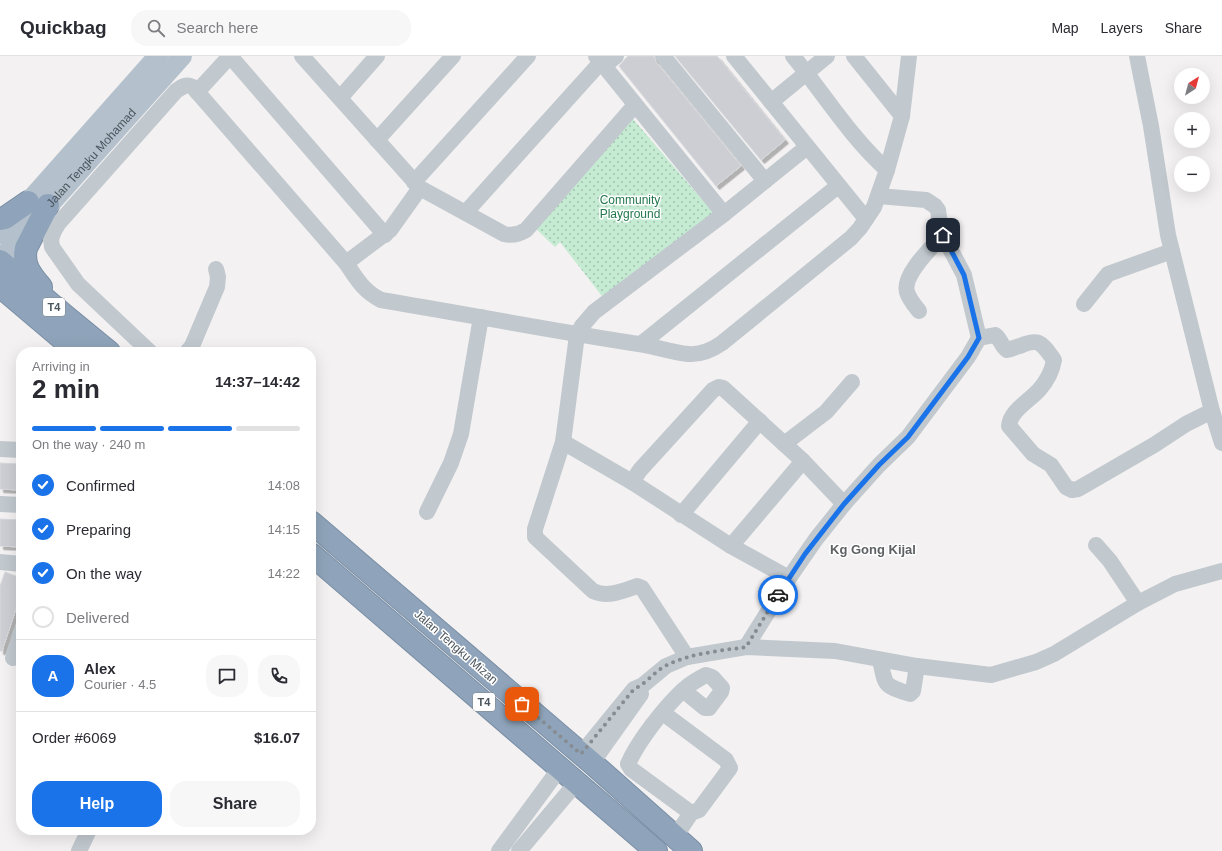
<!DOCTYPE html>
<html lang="en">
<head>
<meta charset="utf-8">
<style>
  body { margin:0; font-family:Arial,sans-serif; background:#f7f7f7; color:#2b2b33; height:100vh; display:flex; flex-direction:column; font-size:15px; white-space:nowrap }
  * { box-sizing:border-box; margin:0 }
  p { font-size:13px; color:#7c7c81 }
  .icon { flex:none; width:22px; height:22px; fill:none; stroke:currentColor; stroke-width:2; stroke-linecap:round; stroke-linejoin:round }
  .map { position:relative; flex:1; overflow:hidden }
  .details { position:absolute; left:16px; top:291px; width:300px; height:488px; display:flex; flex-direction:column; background:#fff; border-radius:16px; box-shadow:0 4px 16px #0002 }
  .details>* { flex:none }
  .needle { width:26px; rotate:36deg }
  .fabs { position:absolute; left:1174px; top:12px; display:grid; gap:8px }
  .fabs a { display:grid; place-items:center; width:36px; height:36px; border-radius:50%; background:#fff; box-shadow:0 4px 16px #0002; font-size:20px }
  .pin { position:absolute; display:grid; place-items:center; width:34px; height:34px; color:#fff; margin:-17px; border-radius:8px; box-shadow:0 2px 6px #0006 }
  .courier { position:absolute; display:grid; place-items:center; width:40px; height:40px; margin:-20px; border:3px solid #1a73e8; border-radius:50%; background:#fff; color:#222; box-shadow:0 1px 5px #0007 }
  .overview em { font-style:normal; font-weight:700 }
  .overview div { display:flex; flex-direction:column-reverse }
  .overview { display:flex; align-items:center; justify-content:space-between; height:68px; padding:0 16px }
  h1 { font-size:26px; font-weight:700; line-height:30px }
  .bar { display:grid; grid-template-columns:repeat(4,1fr); gap:6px 4px; align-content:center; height:48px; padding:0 16px }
  .bar i { height:5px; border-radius:3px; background:#e1e1e2 }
  .bar .active { background:#1a73e8 }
  .bar p { grid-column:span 4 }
  .line { display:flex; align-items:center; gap:10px; padding:0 16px; border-top:1px solid #e1e1e2 }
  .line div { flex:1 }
  .round { display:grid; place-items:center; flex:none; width:42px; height:42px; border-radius:16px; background:#f7f7f7 }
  ol { padding:0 16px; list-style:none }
  li { display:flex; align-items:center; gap:12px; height:44px }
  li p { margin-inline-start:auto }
  li .icon { padding:4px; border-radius:50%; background:#1a73e8; color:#fff; stroke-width:4 }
  li:last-child { color:#7c7c81 }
  li i { width:22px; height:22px; border:2px solid #e1e1e2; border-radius:50% }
  .cta { display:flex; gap:8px; margin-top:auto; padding:8px 16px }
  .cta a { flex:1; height:46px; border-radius:16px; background:#1a73e8; color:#fff; font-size:16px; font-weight:700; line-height:46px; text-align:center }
  .cta a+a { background:#f7f7f7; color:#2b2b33 }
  header { display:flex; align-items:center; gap:24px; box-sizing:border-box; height:56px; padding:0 20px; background:#fff; border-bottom:1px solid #e1e1e2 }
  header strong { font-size:19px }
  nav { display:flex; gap:22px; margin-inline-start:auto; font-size:14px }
  .search { width:280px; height:36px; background:#f7f7f7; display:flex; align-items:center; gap:10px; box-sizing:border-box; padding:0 14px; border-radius:16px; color:#7c7c81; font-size:15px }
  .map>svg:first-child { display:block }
  .park { fill:url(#park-dots) }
  .building { fill:#ccced3; stroke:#d6d8dc; filter:url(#shadow) }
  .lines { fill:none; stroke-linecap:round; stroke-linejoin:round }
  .highway-casing { stroke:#7a8fa6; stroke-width:24 }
  .minor { stroke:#c1c8ce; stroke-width:16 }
  .major { stroke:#b4c1cc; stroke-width:20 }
  .highway { stroke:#8fa4ba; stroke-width:22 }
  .done { stroke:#868c91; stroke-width:4; stroke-dasharray:0 7.2 }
  .route { stroke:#1a73e8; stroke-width:5 }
  .labels { text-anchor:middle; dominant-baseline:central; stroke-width:3; stroke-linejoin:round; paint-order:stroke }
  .shield { fill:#fff; stroke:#81888e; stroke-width:1 }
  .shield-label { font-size:11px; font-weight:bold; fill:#4b555d }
  .street-label { font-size:12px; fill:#4b555d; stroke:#fff }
  .park-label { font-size:12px; fill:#22774c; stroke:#fff }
  .neighbourhood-label { font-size:13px; font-weight:bold; fill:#5e6265; stroke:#fff }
</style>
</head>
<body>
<header>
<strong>Quickbag</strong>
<div class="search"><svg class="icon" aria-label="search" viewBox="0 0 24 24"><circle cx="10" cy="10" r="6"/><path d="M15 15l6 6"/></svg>Search here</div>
<nav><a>Map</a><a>Layers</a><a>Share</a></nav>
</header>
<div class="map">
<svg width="1222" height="795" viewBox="0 0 1222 795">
  <defs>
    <pattern id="park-dots" width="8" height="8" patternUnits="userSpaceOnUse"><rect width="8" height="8" fill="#c5ebd3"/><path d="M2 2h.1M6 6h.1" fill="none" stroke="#a2c1ae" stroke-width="1.8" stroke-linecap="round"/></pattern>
    <filter id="shadow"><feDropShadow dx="3.5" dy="3.5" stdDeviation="0" flood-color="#0004"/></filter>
  </defs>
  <rect width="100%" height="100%" fill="#f3f1f1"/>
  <path class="park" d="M633 63 717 161 605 244 560 186 555 191 534 171Z"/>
  <g class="building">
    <path d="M628 0H654L656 6 741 110 716 130 619 10Z"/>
    <path d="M675 0H717L785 84 761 104Z"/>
    <path d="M0 407 21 408V434L0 433Z"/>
    <path d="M0 463 21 464V491L0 490Z"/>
    <path d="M5 516 21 522V538L2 595H0V530Z"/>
  </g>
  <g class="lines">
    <defs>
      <g id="highway">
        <path d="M0 163 5 162 28 146"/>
        <path d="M0 205 65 260 109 296"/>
        <path d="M0 230 78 296"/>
        <path d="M41 231C31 219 22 209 26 192L48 149"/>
        <path d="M311 466 592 707 691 795"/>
        <path d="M311 498 656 795"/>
      </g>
    </defs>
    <use href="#highway" class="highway-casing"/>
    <g class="minor">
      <path d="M230 0 385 179"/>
      <path d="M302 0 420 132 504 178C512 180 518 179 526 174L635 49"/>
      <path d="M596 0 724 158"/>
      <path d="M663 0 765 125"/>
      <path d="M734 0 866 163"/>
      <path d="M793 0C824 38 851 82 887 114"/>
      <path d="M1137 0 1151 70 1168 179 1212 355 1222 387"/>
      <path d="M604 10 616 0"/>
      <path d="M197 36 230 0"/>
      <path d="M340 42 377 0"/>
      <path d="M771 46 827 0"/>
      <path d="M902 60 909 0"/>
      <path d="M377 84 453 0"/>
      <path d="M414 126 528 0"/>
      <path d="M878 140 926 144 935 150 938 154 941 175 945 183 964 219 979 282"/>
      <path d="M466 156 601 6"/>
      <path d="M346 207 390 174 420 132"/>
      <path d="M1084 248 1108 218 1172 195"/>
      <path d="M919 255C915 250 909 243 907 236 902 219 932 191 943 179"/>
      <path d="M641 288 838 130"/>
      <path d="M150 296 78 228 52 191 51 183 54 175 58 168 176 35C183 30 186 28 193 31L346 207C357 223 363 235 381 244 465 258 548 274 632 287 651 289 669 296 688 298 700 299 712 294 722 287L851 182 860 172 874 151 887 114 902 60 854 0"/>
      <path d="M187 296 192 290 217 231 218 221 216 213"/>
      <path d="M563 386 632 426 731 490 789 522"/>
      <path d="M784 388 826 356 852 326"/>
      <path d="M0 393 21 394"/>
      <path d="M632 426 640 414 713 334 719 331 723 332 803 405 844 448"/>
      <path d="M0 448 21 449"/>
      <path d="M427 456 451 407 461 378 481 261"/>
      <path d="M681 459 760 365"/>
      <path d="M1096 489 1110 505 1138 547"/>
      <path d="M731 490 803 405"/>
      <path d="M0 506 21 508"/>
      <path d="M746 591 789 522 816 483 844 448 879 409 908 381 968 301 979 282 995 279C1001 283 1001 290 1007 294 1012 293 1015 291 1020 290 1040 281 1042 288 1054 304 1052 316 1047 325 1039 334 1029 345 1010 355 1009 370L1033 398 1051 409 1066 431 1072 434 1078 433 1154 389 1186 368 1212 355"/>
      <path d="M687 601 642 532 637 530C622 535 608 542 593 535L535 481V473L563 386 577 279 582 270 594 256 724 158 807 91"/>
      <path d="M13 602 21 576"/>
      <path d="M880 604C886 631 883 629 910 638L913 635 917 610"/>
      <path d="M683 634 705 652H709L721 636 722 632 712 621 706 619C698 623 690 628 683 634 664 652 638 685 628 708L631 713 691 757"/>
      <path d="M663 657 726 704 730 712 699 754 691 757 675 781"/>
      <path d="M581 698 634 633 643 629 666 610 687 601 746 591 835 595 917 610 991 619 1036 606 1054 598 1138 547 1175 528 1222 515"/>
      <path d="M592 707 641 638"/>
      <path d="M79 795 89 774"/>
      <path d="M499 795 560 712"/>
      <path d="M519 795 577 726"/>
    </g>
    <g class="major">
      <path d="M0 178 158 0"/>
      <path id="s1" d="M0 204 182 0"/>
    </g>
    <use href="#highway" class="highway"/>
  </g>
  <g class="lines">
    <path class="done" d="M522 648 581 698 634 633C647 627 655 615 667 609 691 597 720 595 746 591L778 539"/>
    <path class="route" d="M778 539 805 498 844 448 879 409 908 381 968 301 979 282 964 219 943 179"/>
  </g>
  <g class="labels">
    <g class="shield">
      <rect x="43" y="242" width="22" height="18" rx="3"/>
      <rect x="473" y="637" width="22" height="18" rx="3"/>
    </g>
    <g class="shield-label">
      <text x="54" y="251">T4</text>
      <text x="484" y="646">T4</text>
    </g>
    <g class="street-label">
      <text stroke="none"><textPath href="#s1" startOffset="137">Jalan Tengku Mohamad</textPath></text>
      <text transform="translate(456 591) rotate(41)">Jalan Tengku Mizan</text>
    </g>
    <g class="park-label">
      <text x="630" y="144">Community<tspan x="630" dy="14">Playground</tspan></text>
    </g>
    <g class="neighbourhood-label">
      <text x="873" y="493">Kg Gong Kijal</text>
    </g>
  </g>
</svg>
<div class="fabs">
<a><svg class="needle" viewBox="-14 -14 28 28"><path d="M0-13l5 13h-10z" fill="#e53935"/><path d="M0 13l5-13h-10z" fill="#7c7c81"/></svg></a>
<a>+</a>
<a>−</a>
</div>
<div class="pin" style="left:522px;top:648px;background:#ea580c"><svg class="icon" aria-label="bag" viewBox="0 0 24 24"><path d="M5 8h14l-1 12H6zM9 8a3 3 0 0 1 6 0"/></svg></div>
<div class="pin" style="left:943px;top:179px;background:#1f2937"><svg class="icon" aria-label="home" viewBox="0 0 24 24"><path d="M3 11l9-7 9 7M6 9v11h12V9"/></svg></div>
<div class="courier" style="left:778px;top:539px"><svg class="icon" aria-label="car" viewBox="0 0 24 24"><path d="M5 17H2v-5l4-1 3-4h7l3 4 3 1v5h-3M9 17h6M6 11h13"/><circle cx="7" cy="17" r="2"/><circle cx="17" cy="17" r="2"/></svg></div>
<section class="details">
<div class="overview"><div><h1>2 min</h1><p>Arriving in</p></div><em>14:37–14:42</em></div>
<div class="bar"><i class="active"></i><i class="active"></i><i class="active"></i><i></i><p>On the way · 240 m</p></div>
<ol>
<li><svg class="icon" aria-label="check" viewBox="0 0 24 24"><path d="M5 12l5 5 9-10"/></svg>Confirmed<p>14:08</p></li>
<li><svg class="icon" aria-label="check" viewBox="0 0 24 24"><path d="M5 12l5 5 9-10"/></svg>Preparing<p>14:15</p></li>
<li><svg class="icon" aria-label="check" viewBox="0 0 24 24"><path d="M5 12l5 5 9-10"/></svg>On the way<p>14:22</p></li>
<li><i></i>Delivered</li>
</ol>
<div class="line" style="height:72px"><b class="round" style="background:#1a73e8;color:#fff">A</b><div><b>Alex</b><p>Courier · 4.5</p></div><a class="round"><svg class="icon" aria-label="chat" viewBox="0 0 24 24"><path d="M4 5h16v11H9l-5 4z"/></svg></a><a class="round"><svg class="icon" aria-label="phone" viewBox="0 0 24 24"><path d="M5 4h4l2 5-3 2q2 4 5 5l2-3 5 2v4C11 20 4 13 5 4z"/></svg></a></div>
<div class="line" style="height:52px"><div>Order #6069</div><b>$16.07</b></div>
<div class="cta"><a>Help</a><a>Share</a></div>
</section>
</div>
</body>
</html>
